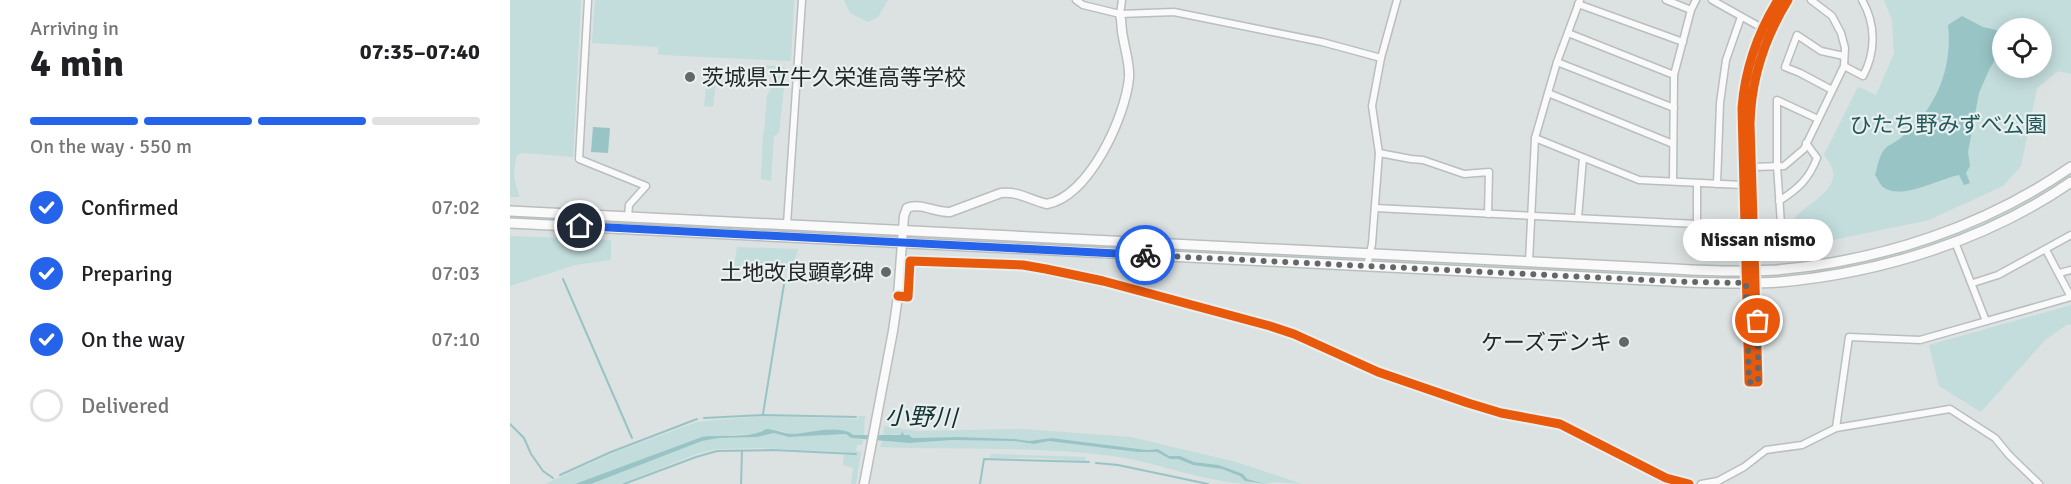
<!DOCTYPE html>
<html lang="en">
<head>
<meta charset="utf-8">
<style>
  body { margin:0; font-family:Signika,"Noto Sans JP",sans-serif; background:#f2f2f2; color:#202124; height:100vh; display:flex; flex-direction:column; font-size:22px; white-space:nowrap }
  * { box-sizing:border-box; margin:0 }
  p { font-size:20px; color:#757577 }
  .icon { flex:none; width:33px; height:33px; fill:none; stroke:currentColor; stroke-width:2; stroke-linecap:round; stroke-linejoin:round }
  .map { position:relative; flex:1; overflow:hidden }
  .side { display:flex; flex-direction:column; background:#fff; width:510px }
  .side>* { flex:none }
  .tools { position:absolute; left:1482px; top:18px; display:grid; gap:12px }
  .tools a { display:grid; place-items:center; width:60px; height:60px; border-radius:50%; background:#fff; box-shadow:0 3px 15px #0003; font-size:30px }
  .pin { position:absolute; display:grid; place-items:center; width:51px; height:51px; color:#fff; margin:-26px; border:3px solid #fff; border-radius:50%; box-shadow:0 2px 6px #0007 }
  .courier { position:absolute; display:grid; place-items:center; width:60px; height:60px; margin:-30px; border:4px solid #2563eb; border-radius:50%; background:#fff; color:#222; box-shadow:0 2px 8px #0007 }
  .bubble { position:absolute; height:42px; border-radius:21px; background:#fff; box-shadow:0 3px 15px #0003; font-size:20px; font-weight:800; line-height:42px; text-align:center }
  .headline em { font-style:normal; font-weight:800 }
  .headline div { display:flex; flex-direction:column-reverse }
  .headline { display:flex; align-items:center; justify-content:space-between; height:102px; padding:0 30px }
  h1 { font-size:39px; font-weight:800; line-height:45px }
  .bar { display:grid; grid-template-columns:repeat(4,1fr); gap:9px 6px; align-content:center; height:72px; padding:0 30px }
  .bar i { height:8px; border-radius:4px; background:#e0e0e0 }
  .bar .active { background:#2563eb }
  .bar p { grid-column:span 4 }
  ol { padding:0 30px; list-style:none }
  li { display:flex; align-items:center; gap:18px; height:66px }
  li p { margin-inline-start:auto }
  li .icon { padding:6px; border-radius:50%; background:#2563eb; color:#fff; stroke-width:4 }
  li:last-child { color:#757577 }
  li i { width:33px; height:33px; border:3px solid #e0e0e0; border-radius:50% }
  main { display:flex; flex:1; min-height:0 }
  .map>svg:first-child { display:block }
  .green { fill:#c3dcdc; fill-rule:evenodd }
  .water { fill:#98c4c6 }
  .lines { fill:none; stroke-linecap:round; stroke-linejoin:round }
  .stream { stroke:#98c4c6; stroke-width:2 }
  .minor-casing { stroke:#babebe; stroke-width:9 }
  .tertiary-casing { stroke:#babebe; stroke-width:11 }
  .secondary-casing { stroke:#babebe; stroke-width:12 }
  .minor { stroke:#fafafa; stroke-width:6 }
  .tertiary { stroke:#fafafa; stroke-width:8 }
  .secondary { stroke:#fafafa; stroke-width:9 }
  .cycleway-casing { stroke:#e8efef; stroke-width:13 }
  .cycleway { stroke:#e8590c; stroke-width:9 }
  .done { stroke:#646767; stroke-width:6; stroke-dasharray:0 10.8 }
  .route { stroke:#2563eb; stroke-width:8 }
  .poi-dot { fill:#646767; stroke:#e8efef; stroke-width:2 }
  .labels { text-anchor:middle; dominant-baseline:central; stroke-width:4.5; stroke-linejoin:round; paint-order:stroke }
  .poi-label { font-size:22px; fill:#232626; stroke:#e8efef; text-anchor:end }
  .park-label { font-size:22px; fill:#23585b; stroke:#e8efef }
  .water-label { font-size:24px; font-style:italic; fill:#123233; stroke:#e8efef }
</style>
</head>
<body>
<main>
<section class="side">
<div class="headline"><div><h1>4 min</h1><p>Arriving in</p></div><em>07:35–07:40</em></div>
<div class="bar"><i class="active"></i><i class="active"></i><i class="active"></i><i></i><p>On the way · 550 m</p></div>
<ol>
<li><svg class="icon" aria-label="check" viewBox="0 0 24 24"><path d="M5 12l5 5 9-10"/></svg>Confirmed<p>07:02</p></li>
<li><svg class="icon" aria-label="check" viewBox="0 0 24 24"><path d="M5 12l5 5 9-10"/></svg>Preparing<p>07:03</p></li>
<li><svg class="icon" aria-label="check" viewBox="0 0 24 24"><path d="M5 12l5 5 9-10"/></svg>On the way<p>07:10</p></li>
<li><i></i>Delivered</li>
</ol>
</section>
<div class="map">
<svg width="1561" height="484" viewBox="0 0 1561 484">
  <rect width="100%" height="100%" fill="#dce1e1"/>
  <g class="green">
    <path d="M0 0H71L63 157 14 153 7 155C2 172 4 182 10 197H0Z"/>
    <path d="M85 0H284L281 61 152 55 148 54V47L82 43Z"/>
    <path d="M334 0H378L368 17 358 22 340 13Z"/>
    <path d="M1374 0H1561V74L1548 71 1527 88 1511 166 1493 186 1419 220 1274 250C1277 241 1279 225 1285 218 1302 199 1341 186 1314 155L1348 87 1366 95 1384 54 1382 20ZM1492 28H1532V68H1492Z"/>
    <path d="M255 65 274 67 276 69 269 133 264 136 261 181 251 179 253 133 254 132 257 95 264 85V76Z"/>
    <path d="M197 78 206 79 203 107 194 106Z"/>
    <path d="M1561 172V178L1527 199 1475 225 1419 247 1381 259 1330 270 1269 274 1403 247Z"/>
    <path d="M0 214 180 223 182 225 179 228 0 220Z"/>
    <path d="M220 226 315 229 373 238 290 234 261 229Z"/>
    <path d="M410 235 828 256 838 259 853 261 461 242Z"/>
    <path d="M0 236 101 240V260L65 265 0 286Z"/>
    <path d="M227 247 288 249C286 255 285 263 281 267 271 278 238 269 224 267Z"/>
    <path d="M862 258 1150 271 1175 277 1212 278V280L888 264Z"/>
    <path d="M1561 305V325L1558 324 1536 339 1471 412 1429 386 1419 345Z"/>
    <path d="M252 416 348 419V416H355L354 435H343L328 429 283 434 262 429 244 434 200 436 65 484H35L108 451 187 422Z"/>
    <path d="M374 426 408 431 513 429 621 437 726 462 792 484 764 482 755 484 737 479 733 474 709 465 684 462 670 456H659L648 449 637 450 538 438 519 441 505 439 448 437 400 438 386 434 373 436Z"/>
    <path d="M264 433 279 437 336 434 341 438 353 440 352 445H347L346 451 351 452 346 484H341L343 468 333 465 334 452 248 448 206 449 186 454 111 484H81L192 441 209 438 247 437Z"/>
    <path d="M442 440 504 441 524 444 539 441 647 452 660 459H668L683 465 712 469 730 476 735 481 746 484C698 484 651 463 603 456 526 446 447 450 370 447L372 441 399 443Z"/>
    <path d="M481 454 576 457 575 461 529 458H480Z"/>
  </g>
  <g class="water">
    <path d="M1452 16 1473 27 1490 31 1491 50 1479 70 1469 93 1458 152 1460 166 1456 173 1460 183 1454 185 1449 175C1428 179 1391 201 1373 187 1370 185 1368 179 1365 175 1368 165 1369 153 1378 146 1383 143 1389 140 1393 136 1426 109 1443 68 1438 25Z"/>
    <path d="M83 127 100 128 98 153 81 152Z"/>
    <path d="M256 429C265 429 274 434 284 434 299 433 331 424 343 435H391L392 431 394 435H399L402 438 448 437 505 439 519 441 541 438 637 450 648 449 659 456H670L684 462 709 465 733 474 737 479 755 484 735 481 730 476 712 469 683 465 668 459H660L647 452H628L539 441 524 444 504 441 442 440 399 443 341 438 336 434 279 437 264 433 247 437 209 438 192 441 81 484H65L192 437C210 434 242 439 256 429Z"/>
  </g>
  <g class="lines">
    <g class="stream">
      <path d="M53 279 122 438"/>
      <path d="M253 414 275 278"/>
      <path d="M194 418 253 415 346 417"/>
      <path d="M0 424 14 438 21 454 33 471 43 478"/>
      <path d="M586 463 608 465 698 484"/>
      <path d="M50 475 101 452 187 419"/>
      <path d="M114 484 186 457 207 451 263 450 346 454"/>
      <path d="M231 484 232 451"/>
      <path d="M470 484 474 459 579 462"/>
    </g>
    <defs>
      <g id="minor">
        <path d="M78 0 69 159 136 186 119 205 118 217"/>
        <path d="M566 0 573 5 610 14 664 12 812 42 871 58"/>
        <path d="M1156 0 1181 10"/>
        <path d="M1202 0 1252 28"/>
        <path d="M1068 4 1173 42"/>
        <path d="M610 14 612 0"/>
        <path d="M1058 33 1164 75"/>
        <path d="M1047 62 1164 108"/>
        <path d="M1334 66 1353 76C1366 52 1366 24 1352 0"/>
        <path d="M1322 90 1290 73 1275 67 1287 35 1311 51 1334 56"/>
        <path d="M1038 93 1163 144"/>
        <path d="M1025 138 1129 180 1233 185"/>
        <path d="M869 153 901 159 913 160 954 174 979 172 978 214"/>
        <path d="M1242 167 1274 166 1294 149 1334 66 1335 48 1331 33 1322 16 1301 0"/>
        <path d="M1163 181 1164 75 1181 10 1186 0"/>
        <path d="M1207 184 1210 103 1216 60 1231 17"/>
        <path d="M1269 201C1288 189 1299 179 1307 158L1296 143"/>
        <path d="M865 208 1187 224V184"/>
        <path d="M1068 218 1073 158"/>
        <path d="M277 224 292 0"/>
        <path d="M1271 224 1267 166V100L1308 119"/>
        <path d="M1445 242 1476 321"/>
        <path d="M1536 250 1561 297"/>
        <path d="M1019 262 1025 138 1047 62 1070 0"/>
        <path d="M857 266 862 244 869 153 862 106 871 58 887 0"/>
        <path d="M1549 273 1561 270"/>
        <path d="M1463 283 1488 275 1561 235"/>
        <path d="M388 296 398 297 400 261 513 265 536 269 593 281 760 326 784 334 868 372 958 403 991 413 1050 424 1156 478 1179 484"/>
        <path d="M1326 428 1339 337 1410 340 1561 297"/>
        <path d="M1191 484 1208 481 1234 467 1256 450 1292 445 1326 428 1440 409 1485 438 1499 455 1529 484"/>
      </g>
      <g id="tertiary">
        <path d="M1268 0C1247 34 1235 69 1232 108L1239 382H1248L1240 124C1241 78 1254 39 1278 0"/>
        <path d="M354 484 383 331 388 296 394 216 397 208C410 202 426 213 440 212L491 193C508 191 520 200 537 204 579 196 615 118 619 78 620 64 615 50 613 37 611 29 612 22 610 14"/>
      </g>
      <g id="secondary">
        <path d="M0 211 1165 269C1199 271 1232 272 1266 270 1371 261 1474 227 1561 167"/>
        <path d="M0 223 1178 282C1208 283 1239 284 1269 282 1371 273 1477 240 1561 182"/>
      </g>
    </defs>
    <use href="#minor" class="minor-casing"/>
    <use href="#tertiary" class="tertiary-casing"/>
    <use href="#secondary" class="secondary-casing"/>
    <use href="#minor" class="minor"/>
    <use href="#tertiary" class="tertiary"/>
    <use href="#secondary" class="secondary"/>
    <defs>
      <g id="cycleway">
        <path d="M1268 0C1247 34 1235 69 1232 108L1239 382H1248L1240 124C1241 78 1254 39 1278 0"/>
        <path d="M388 296 398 297 400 261 513 265 536 269 593 281 760 326 784 334 868 372 958 403 991 413 1050 424 1156 478 1179 484"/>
      </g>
    </defs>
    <use href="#cycleway" class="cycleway-casing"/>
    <use href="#cycleway" class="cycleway"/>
  </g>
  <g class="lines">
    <path class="done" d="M635 255 1178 282 1236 283 1239 382H1248V321"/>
    <path class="route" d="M70 226 635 255"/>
  </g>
  <g class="poi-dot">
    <circle cx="180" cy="77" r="6"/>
    <circle cx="376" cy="272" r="6"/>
    <circle cx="1114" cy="342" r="6"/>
  </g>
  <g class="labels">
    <g class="poi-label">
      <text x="192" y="77" text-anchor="start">茨城県立牛久栄進高等学校</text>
      <text x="364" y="272">土地改良顕彰碑</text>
      <text x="1102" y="342">ケーズデンキ</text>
    </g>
    <g class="park-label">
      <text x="1438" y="124">ひたち野みずべ公園</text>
    </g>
    <g class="water-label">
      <text transform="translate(411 417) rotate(2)">小野川</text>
    </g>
  </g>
</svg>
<div class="tools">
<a><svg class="icon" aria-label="locate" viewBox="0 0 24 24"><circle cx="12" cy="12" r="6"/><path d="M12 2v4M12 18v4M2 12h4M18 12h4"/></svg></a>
</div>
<div class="pin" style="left:1248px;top:321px;background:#ea580c"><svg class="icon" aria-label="bag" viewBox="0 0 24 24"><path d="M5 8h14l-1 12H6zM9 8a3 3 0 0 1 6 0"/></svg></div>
<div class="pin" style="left:70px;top:226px;background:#1f2937"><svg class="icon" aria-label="home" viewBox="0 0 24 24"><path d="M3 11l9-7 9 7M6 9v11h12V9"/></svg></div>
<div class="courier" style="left:635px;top:255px"><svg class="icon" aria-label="bike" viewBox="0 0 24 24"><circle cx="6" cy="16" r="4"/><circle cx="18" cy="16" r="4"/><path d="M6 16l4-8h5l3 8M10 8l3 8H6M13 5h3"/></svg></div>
<div class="bubble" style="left:1173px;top:219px;width:150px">Nissan nismo</div>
</div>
</main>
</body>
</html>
